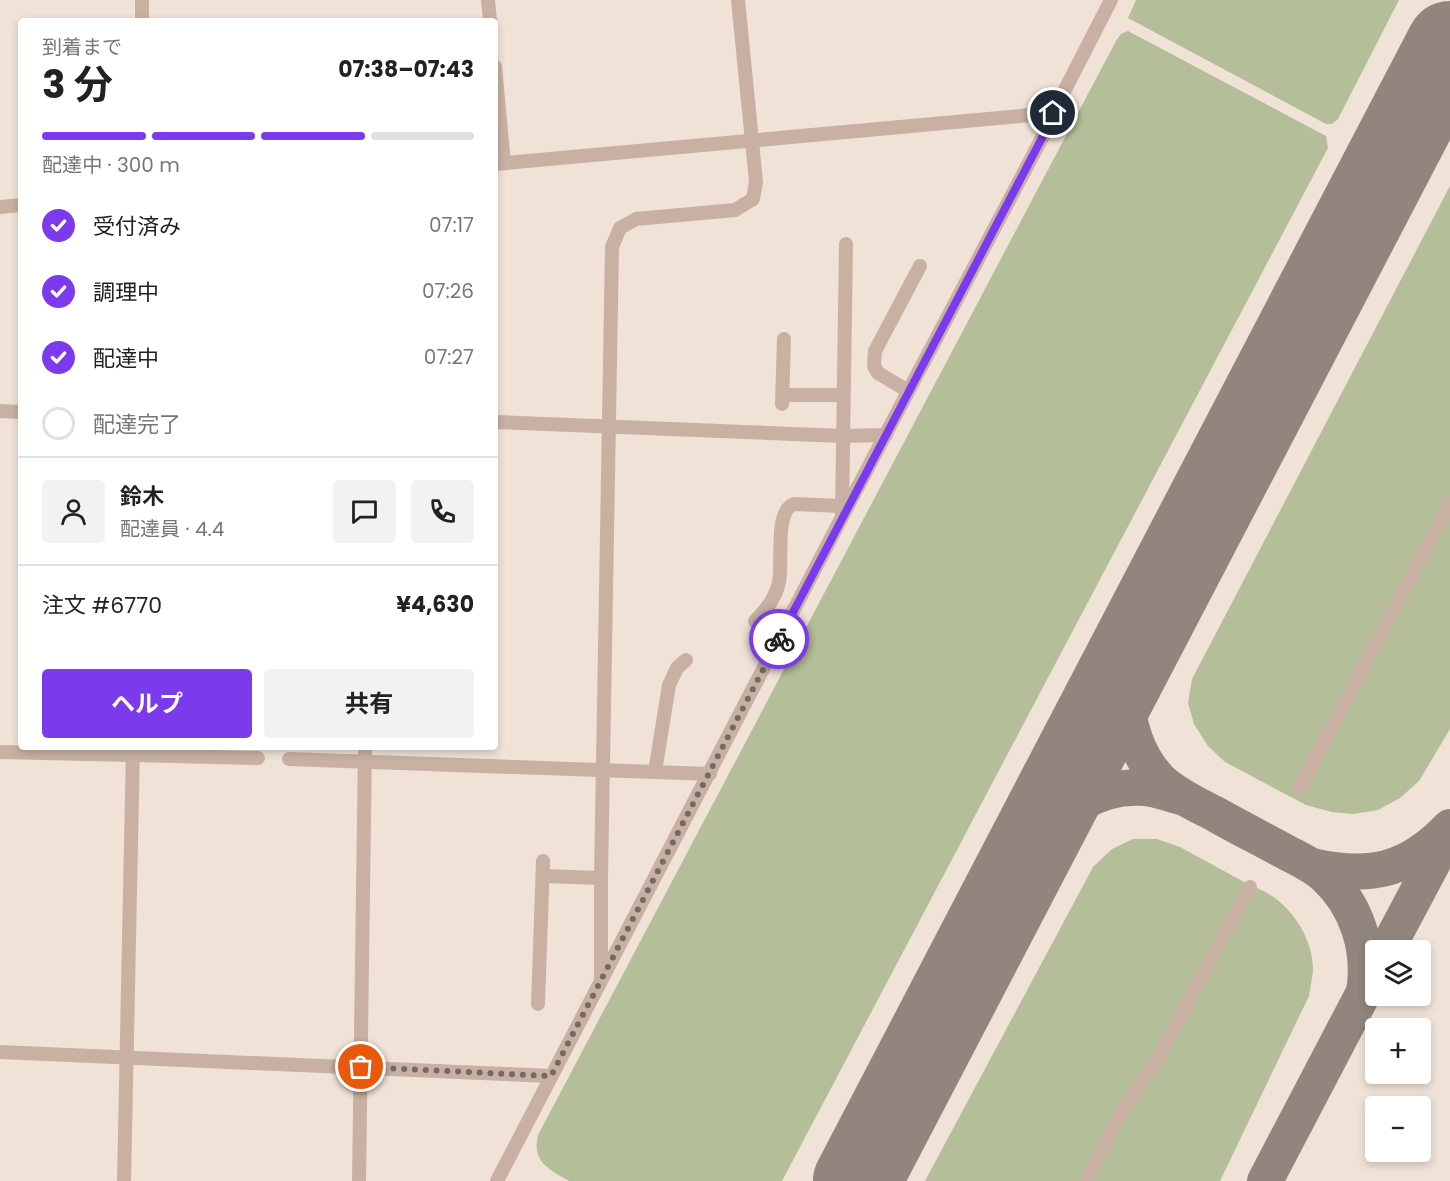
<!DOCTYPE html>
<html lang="ja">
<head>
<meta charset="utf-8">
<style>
  body { margin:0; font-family:Poppins,"Noto Sans JP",sans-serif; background:#f2f2f2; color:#222; height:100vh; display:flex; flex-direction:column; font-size:22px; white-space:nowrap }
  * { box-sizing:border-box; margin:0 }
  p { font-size:20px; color:#767676 }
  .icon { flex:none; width:33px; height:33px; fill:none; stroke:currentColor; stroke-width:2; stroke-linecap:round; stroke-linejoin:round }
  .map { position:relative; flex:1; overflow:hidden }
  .panel { position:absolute; left:18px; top:18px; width:480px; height:732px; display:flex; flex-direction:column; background:#fff; border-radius:6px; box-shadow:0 3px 9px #0003 }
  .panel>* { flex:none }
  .buttons { position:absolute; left:1365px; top:940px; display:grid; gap:12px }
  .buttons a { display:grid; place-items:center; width:66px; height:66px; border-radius:6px; background:#fff; box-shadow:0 3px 9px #0003; font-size:30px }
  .pin { position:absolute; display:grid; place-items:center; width:51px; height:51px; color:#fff; margin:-26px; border:3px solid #fff; border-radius:50%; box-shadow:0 2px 6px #0007 }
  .courier { position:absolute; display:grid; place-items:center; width:60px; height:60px; margin:-30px; border:4px solid #7c3aed; border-radius:50%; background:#fff; color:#222; box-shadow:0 2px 8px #0007 }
  .overview em { font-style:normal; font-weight:700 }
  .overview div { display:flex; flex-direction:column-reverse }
  .overview { display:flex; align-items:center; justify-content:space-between; height:102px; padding:0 24px }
  h1 { font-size:39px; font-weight:700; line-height:45px }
  .bar { display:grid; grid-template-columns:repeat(4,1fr); gap:9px 6px; align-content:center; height:72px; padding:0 24px }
  .bar i { height:8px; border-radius:4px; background:#e0e0e0 }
  .bar .selected { background:#7c3aed }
  .bar p { grid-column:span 4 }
  .line { display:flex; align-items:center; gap:15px; padding:0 24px; border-top:2px solid #e0e0e0 }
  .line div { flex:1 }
  .round { display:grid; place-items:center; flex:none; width:63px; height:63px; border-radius:6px; background:#f2f2f2 }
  ol { padding:0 24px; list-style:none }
  li { display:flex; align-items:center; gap:18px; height:66px }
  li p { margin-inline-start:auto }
  li .icon { padding:6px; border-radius:50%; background:#7c3aed; color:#fff; stroke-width:4 }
  li:last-child { color:#767676 }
  li i { width:33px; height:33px; border:3px solid #e0e0e0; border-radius:50% }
  .primary-button { display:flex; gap:12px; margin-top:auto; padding:12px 24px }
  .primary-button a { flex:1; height:69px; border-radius:6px; background:#7c3aed; color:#fff; font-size:24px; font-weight:700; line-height:69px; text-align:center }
  .primary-button a+a { background:#f2f2f2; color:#222 }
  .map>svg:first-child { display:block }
  .green { fill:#b4be98 }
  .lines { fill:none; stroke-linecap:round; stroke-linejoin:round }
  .taxiway { stroke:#92857e; stroke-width:36 }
  .runway { stroke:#92857e; stroke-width:88 }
  .minor { stroke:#c8b1a3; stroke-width:14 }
  .done { stroke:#756963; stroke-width:6; stroke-dasharray:0 10.8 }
  .route { stroke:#7c3aed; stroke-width:8 }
</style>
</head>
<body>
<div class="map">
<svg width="1450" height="1181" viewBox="0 0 1450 1181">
  <rect width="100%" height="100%" fill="#f0e2d7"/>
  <g class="green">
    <path d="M1136 0H1399L1338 119 1332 124H1326L1128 18Z"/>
    <path d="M1128 31 1326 136 1328 148 782 1181H569C548 1169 532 1162 538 1135L1116 41 1121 34Z"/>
    <path d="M1450 186V729L1419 781 1400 798 1378 810 1353 814 1332 812 1306 805 1225 762 1208 746 1194 724 1188 703 1192 679Z"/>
    <path d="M1133 839H1157L1180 847 1246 883 1154 1057 1080 1181H925L1093 867 1112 849Z"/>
    <path d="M1254 887C1287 898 1314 936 1313 972 1312 980 1310 988 1309 996L1220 1181H1092L1128 1111Z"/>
  </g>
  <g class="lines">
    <g class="taxiway">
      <path d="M1138 645C1133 660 1128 675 1127 690 1126 722 1138 759 1162 782 1178 796 1198 805 1217 815 1238 827 1260 838 1282 850 1296 858 1312 864 1325 876 1357 905 1371 950 1364 992"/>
      <path d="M1032 848C1060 812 1097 784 1145 788 1158 789 1169 794 1181 797"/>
      <path d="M1312 866C1370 879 1408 871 1450 827"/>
      <path d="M1386 951 1446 838"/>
      <path d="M1265 1181 1375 971"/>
    </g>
    <path class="runway" d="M857 1181 1450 45"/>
    <g class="minor">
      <path d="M142 0V21"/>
      <path d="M488 0 490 21"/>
      <path d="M495 67 504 163"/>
      <path d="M495 164 1053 113"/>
      <path d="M0 207 21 205"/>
      <path d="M908 391 878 373 874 366 875 351 920 266"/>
      <path d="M783 395H843"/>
      <path d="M782 404 784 339"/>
      <path d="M0 411 21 412"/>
      <path d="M495 422 842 436 886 435"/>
      <path d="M842 515 846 244"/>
      <path d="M755 621C766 610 776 598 779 582 783 563 774 511 794 504L841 506"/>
      <path d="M0 752 258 758"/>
      <path d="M289 759 710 774"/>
      <path d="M655 772 669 685 677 668 686 660"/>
      <path d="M1299 789 1450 503"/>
      <path d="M543 876 601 878"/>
      <path d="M601 977V878L612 247 620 228 636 219 735 210 753 199 756 182 738 0"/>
      <path d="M538 1004 543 861"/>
      <path d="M0 1052 551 1076"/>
      <path d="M124 1181 133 747"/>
      <path d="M359 1181 365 747"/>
      <path d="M497 1181 842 517 1042 138 1053 113 1111 0"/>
      <path d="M1086 1181 1124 1108 1157 1060 1250 887"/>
    </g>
  </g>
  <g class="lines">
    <path class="done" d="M361 1067 551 1076 779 639"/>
    <path class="route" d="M779 639 1042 138 1053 113"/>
  </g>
</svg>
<div class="buttons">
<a><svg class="icon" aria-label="layers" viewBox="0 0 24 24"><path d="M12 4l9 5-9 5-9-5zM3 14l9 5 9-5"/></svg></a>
<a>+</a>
<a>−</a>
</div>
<div class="pin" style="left:361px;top:1067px;background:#ea580c"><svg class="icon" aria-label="bag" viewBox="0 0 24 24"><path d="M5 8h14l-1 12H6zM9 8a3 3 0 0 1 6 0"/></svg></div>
<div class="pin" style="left:1053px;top:113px;background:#1f2937"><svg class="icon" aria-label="home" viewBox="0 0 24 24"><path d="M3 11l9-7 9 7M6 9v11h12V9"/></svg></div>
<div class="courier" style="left:779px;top:639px"><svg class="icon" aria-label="bike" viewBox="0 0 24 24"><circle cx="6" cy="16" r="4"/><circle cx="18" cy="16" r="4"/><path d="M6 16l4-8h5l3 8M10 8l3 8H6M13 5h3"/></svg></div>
<section class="panel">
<div class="overview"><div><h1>3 分</h1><p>到着まで</p></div><em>07:38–07:43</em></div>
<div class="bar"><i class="selected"></i><i class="selected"></i><i class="selected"></i><i></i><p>配達中 · 300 m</p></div>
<ol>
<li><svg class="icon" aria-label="check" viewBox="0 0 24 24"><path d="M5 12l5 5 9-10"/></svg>受付済み<p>07:17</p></li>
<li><svg class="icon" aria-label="check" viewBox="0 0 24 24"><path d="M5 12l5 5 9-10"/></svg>調理中<p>07:26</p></li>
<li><svg class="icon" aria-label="check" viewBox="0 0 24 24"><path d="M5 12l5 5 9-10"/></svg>配達中<p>07:27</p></li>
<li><i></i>配達完了</li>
</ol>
<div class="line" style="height:108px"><a class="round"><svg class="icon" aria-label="person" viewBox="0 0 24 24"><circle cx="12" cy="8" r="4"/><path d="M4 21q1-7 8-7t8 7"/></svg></a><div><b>鈴木</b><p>配達員 · 4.4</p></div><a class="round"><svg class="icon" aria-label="chat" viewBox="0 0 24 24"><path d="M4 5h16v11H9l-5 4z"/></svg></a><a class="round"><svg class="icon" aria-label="phone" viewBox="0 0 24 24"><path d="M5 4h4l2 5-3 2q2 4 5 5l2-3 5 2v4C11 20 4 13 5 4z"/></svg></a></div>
<div class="line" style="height:78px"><div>注文 #6770</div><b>¥4,630</b></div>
<div class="primary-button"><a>ヘルプ</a><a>共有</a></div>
</section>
</div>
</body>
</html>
